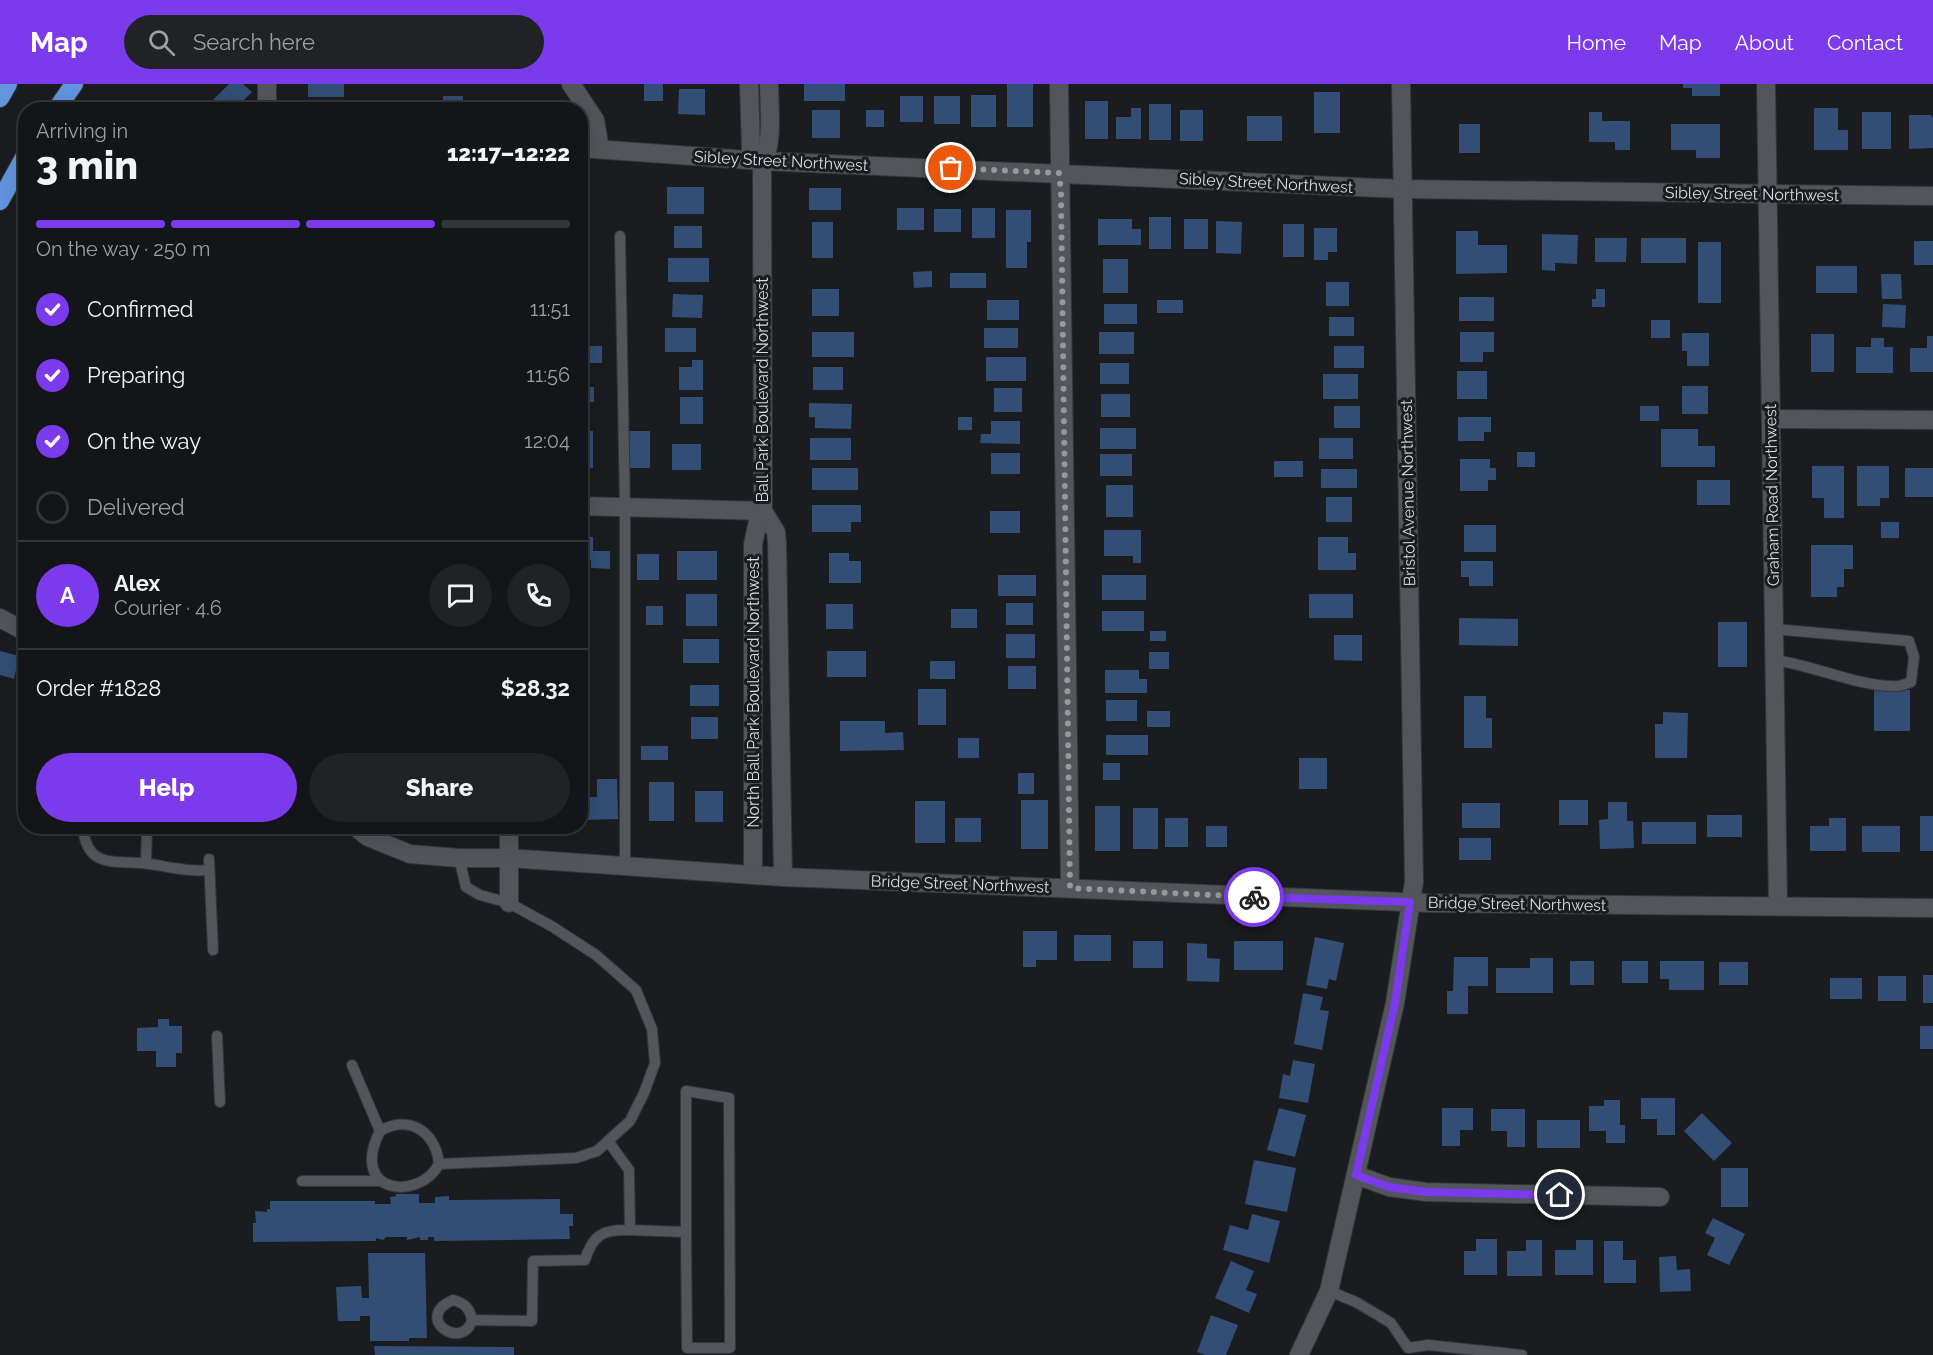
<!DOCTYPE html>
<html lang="en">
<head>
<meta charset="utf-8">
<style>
  body { margin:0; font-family:Raleway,sans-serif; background:#212225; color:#f1f3f6; height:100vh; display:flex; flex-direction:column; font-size:22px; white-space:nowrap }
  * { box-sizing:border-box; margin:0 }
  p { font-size:20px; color:#9d9fa2 }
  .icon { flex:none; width:33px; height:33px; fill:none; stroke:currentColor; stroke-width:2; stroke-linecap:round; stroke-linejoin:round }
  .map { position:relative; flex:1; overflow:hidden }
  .panel { position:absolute; left:18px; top:18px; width:570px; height:732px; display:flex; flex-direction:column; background:#141518; border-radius:24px; box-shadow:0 6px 24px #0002,0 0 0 2px #333437 }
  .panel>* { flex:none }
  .pin { position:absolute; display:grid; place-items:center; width:51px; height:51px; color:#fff; margin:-26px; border:3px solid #fff; border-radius:50%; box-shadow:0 2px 6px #0007 }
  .courier { position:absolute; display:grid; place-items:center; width:60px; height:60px; margin:-30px; border:4px solid #7c3aed; border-radius:50%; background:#fff; color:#222; box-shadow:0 2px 8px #0007 }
  .summary em { font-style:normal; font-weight:800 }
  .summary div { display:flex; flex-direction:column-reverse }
  .summary { display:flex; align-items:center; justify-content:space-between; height:102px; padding:0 18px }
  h1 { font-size:39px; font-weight:800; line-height:45px }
  .bar { display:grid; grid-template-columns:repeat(4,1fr); gap:9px 6px; align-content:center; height:72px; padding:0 18px }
  .bar i { height:8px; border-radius:4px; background:#333437 }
  .bar .current { background:#7c3aed }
  .bar p { grid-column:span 4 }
  .line { display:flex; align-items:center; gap:15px; padding:0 18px; border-top:2px solid #333437 }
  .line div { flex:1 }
  .round { display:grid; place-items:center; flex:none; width:63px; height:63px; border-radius:32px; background:#212225 }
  ol { padding:0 18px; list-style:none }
  li { display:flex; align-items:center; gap:18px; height:66px }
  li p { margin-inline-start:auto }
  li .icon { padding:6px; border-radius:50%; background:#7c3aed; color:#fff; stroke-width:4 }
  li:last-child { color:#9d9fa2 }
  li i { width:33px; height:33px; border:3px solid #333437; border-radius:50% }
  .primary-button { display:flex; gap:12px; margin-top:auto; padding:12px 18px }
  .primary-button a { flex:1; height:69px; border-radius:36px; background:#7c3aed; color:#fff; font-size:24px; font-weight:800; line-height:69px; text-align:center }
  .primary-button a+a { background:#212225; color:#f1f3f6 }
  header { display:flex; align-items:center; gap:36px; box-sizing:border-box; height:84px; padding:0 30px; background:#7c3aed; color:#fff }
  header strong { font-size:28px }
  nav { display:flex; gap:33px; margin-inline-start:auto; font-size:21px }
  .search { width:420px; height:54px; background:#212225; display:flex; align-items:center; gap:15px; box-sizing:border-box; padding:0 21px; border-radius:33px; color:#9d9fa2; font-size:22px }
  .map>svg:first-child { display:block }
  .building { fill:#324e74 }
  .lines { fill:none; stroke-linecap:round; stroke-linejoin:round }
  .lane-casing { stroke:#343639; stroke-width:12 }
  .street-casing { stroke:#343639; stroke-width:20 }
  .secondary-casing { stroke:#343639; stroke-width:20 }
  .highway-casing { stroke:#343639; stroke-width:20 }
  .lane { stroke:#525559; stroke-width:10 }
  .street { stroke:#525559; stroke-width:18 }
  .secondary { stroke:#525559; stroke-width:18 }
  .highway { stroke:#6195de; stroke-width:18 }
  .done { stroke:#96989c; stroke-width:6; stroke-dasharray:0 10.8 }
  .route { stroke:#7c3aed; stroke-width:8 }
  .labels { text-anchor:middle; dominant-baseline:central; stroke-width:6; stroke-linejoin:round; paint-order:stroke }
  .street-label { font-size:16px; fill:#d9dbde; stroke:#1a1c20 }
</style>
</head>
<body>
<header>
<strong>Map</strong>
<div class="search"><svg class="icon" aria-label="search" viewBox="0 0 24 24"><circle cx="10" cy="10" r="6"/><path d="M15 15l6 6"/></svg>Search here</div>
<nav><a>Home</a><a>Map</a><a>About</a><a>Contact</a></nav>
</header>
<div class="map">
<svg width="1933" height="1271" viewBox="0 0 1933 1271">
  <rect width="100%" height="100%" fill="#1a1c20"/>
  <g class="building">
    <path d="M229 0H243L252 8 234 26H213L208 21Z"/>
    <rect x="308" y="0" width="36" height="13"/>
    <rect x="644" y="0" width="19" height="17"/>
    <rect x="804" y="0" width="41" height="17"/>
    <rect x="1007" y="0" width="26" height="43"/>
    <path d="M1683 0H1720V12H1692V4H1683Z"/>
    <path d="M679 5H705V31L678 30Z"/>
    <rect x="1314" y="8" width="26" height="41"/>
    <rect x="971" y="11" width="25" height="32"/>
    <rect x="443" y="12" width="20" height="14"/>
    <rect x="900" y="12" width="23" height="26"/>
    <rect x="934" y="12" width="26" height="28"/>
    <rect x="1085" y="17" width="23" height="38"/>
    <rect x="1149" y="20" width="22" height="36"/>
    <path d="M1131 24H1141V55H1116V33H1131Z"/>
    <path d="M1814 24H1838V46H1848V66H1814Z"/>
    <rect x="812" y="26" width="28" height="28"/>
    <rect x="866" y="26" width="18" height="17"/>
    <rect x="1180" y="26" width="23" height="31"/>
    <path d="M1589 28H1602V37H1630V66H1615V58H1589Z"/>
    <rect x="1862" y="28" width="29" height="37"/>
    <path d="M1909 31H1931L1933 34V64L1909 65Z"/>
    <rect x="1247" y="32" width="35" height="25"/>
    <rect x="1459" y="40" width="21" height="29"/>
    <path d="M1671 40H1720V74H1696V66H1671Z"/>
    <rect x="667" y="103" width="37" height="27"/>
    <rect x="809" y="104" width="32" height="22"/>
    <rect x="897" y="124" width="27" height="22"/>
    <rect x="972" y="124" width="23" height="30"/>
    <rect x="934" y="125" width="27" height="23"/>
    <path d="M1006 126H1031V158H1027V184H1006Z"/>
    <rect x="1149" y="133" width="22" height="32"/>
    <path d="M1098 135H1132V145H1141V161H1098Z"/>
    <rect x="1184" y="135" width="24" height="30"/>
    <path d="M1216 137 1242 138 1241 170 1216 169Z"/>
    <rect x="812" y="138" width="21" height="36"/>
    <rect x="1283" y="140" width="21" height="33"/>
    <rect x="674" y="142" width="28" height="22"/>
    <path d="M1314 144H1337V168H1328V176H1314Z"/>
    <path d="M1456 147H1478V161H1507V189L1456 190Z"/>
    <path d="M1542 150 1578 151 1577 180 1555 179V187L1542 186Z"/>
    <path d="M1595 154H1627L1626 178H1595Z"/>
    <rect x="1641" y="154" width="45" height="25"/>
    <rect x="1914" y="157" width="19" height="24"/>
    <rect x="1698" y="158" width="23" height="61"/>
    <rect x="668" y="174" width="41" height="24"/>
    <rect x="1103" y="175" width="25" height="34"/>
    <rect x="1816" y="182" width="41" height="27"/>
    <path d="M932 187V203L914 204 913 188Z"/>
    <rect x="950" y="189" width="36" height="15"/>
    <path d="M1881 190H1901L1902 215H1882Z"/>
    <rect x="1326" y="198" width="23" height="24"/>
    <rect x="812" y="205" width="27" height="27"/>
    <path d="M1596 205H1605V223H1592V215H1596Z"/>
    <path d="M673 210 703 211 702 234 672 233Z"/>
    <rect x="1459" y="213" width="35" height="24"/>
    <rect x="987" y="216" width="32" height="20"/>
    <rect x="1157" y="216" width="26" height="13"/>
    <rect x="1104" y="220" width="33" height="20"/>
    <path d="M1883 220 1906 221 1905 244 1882 243Z"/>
    <rect x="1329" y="233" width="25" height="19"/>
    <rect x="1651" y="236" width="19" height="18"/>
    <rect x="665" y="244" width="31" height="24"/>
    <rect x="984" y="244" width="34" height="20"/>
    <rect x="812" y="248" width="42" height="25"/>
    <rect x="1099" y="248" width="35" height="22"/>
    <path d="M1460 248H1494V268H1483V278H1460Z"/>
    <path d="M1682 249H1709V282H1687V267H1682Z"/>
    <rect x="1811" y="250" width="23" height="38"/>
    <path d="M1927 252H1933V288H1910V264H1927Z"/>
    <path d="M1871 254H1884V263H1893V289H1856V263H1871Z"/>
    <rect x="580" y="262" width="22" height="17"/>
    <rect x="1334" y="262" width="30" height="22"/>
    <rect x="986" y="273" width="40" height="24"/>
    <path d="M692 276H703V306H679V283H692Z"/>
    <rect x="1100" y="279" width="29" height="21"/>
    <rect x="813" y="283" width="30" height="23"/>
    <rect x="1457" y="287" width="30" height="28"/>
    <rect x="1323" y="290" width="35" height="25"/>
    <rect x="1682" y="302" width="26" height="28"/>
    <rect x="580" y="303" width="14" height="15"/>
    <rect x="994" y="304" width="28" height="24"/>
    <rect x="1101" y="310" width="29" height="23"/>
    <rect x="680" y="313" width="23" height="27"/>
    <path d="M809 319 852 320 851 345 815 344V333H809Z"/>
    <rect x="1334" y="322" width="26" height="22"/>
    <rect x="1640" y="322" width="19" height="15"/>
    <rect x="958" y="333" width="14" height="13"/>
    <path d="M1458 333H1491V348H1484V357H1458Z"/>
    <path d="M991 337H1020V360L980 359 981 350H991Z"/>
    <rect x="1100" y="344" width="36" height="21"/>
    <path d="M1661 345H1698V362H1715V383H1661Z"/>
    <rect x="580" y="347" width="13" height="37"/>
    <rect x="627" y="347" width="23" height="37"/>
    <rect x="810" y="354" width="41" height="22"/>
    <rect x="1319" y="354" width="34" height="21"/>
    <rect x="672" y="360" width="29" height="26"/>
    <rect x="1517" y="368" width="18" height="15"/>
    <rect x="991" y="369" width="29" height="21"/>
    <rect x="1100" y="370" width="32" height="22"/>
    <path d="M1460 375H1490V384H1496V396H1488V407H1460Z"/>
    <rect x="1274" y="377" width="29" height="16"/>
    <path d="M1812 382H1844V434H1824V414H1812Z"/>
    <path d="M1857 382H1889V414H1880V422H1857Z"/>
    <rect x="812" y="384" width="46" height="22"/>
    <rect x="1905" y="384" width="28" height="29"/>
    <rect x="1321" y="385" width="36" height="19"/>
    <rect x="1697" y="396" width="33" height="25"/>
    <rect x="1106" y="401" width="27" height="32"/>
    <rect x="1326" y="413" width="26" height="25"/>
    <path d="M812 421H861V438H851V448H812Z"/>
    <rect x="990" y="427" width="30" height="22"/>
    <rect x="1881" y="438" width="18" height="16"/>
    <rect x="1464" y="441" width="32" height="27"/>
    <path d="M1104 446H1141V479H1133V472H1104Z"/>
    <path d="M580 452 593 453V467H610V485L591 484V476H580Z"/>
    <path d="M1318 453H1348V469H1356V486H1318Z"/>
    <path d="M1811 461H1853V485H1844V503H1837V513H1811Z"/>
    <rect x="677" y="467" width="40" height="29"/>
    <path d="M829 469H849V477H861V499H829Z"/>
    <rect x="637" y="470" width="22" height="26"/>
    <path d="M1461 477H1493V502H1469V493H1461Z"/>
    <rect x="998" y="491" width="38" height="21"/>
    <rect x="1102" y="491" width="44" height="25"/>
    <rect x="686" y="510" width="31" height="32"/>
    <rect x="1309" y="510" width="44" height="24"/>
    <rect x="1006" y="519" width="27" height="22"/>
    <rect x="826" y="520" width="27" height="25"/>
    <rect x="646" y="522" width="17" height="19"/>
    <rect x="951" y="525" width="26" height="19"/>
    <rect x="1102" y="527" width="42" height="20"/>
    <path d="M1459 534 1518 535V562L1459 561Z"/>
    <rect x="1718" y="538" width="29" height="45"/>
    <rect x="1150" y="547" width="16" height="10"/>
    <rect x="1006" y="550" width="29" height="24"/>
    <path d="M1334 551H1362V577L1334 576Z"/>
    <rect x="683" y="555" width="36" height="24"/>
    <path d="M0 567 19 572 14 595 0 591Z"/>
    <rect x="827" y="567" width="39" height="26"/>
    <rect x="1149" y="568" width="20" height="17"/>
    <rect x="930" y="577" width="25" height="18"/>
    <rect x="1008" y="582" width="28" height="23"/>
    <path d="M1105 586H1139V595H1147V609H1105Z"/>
    <rect x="690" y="601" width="29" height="21"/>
    <rect x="918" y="605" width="28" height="36"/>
    <rect x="1874" y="606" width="36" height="41"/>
    <path d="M1464 612H1486V634H1492V664H1464Z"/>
    <rect x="1106" y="616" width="31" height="21"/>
    <rect x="1147" y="627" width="23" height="16"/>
    <path d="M1663 628 1688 629 1687 674H1655V640H1663Z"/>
    <rect x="691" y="633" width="27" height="22"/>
    <path d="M840 637H885V649L903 648 904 666 840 667Z"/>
    <rect x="1106" y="651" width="42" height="20"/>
    <rect x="958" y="654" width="21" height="20"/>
    <rect x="641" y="662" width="27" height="14"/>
    <rect x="1299" y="674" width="28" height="31"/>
    <rect x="1103" y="679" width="17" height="17"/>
    <rect x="1018" y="689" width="16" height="21"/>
    <path d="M597 695H617L618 735 580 736V713H597Z"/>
    <rect x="649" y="698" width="25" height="39"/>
    <rect x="695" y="707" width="28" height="31"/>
    <rect x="1021" y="716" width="27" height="49"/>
    <rect x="1559" y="716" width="29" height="25"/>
    <rect x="915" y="717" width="30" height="42"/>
    <path d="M1608 718H1627V737H1633L1634 764 1600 765 1599 736 1608 735Z"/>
    <rect x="1462" y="719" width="38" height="25"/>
    <rect x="1095" y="722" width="25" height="45"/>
    <rect x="1133" y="724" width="25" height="41"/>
    <rect x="1707" y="731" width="35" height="22"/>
    <rect x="1920" y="732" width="13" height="35"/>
    <rect x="955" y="734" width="26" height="24"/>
    <rect x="1165" y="734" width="23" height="29"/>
    <path d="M1829 734H1846V767H1810V742H1829Z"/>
    <rect x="1642" y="738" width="54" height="22"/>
    <rect x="1206" y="742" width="21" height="21"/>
    <rect x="1862" y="742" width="38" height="26"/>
    <rect x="1459" y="754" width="32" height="22"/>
    <path d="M1023 847H1057V876H1036V883H1023Z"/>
    <rect x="1074" y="851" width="37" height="26"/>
    <path d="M1315 853 1344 859 1336 897 1329 895 1327 905 1306 901Z"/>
    <rect x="1133" y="857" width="30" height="27"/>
    <rect x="1234" y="857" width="49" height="29"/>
    <path d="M1187 859 1207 860V874L1220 875 1219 898 1187 897Z"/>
    <path d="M1454 873H1488V902H1468V930H1447V907H1453Z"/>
    <path d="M1530 874H1553V909H1496V884H1530Z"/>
    <rect x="1570" y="877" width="24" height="24"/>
    <rect x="1622" y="877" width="26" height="22"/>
    <path d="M1660 877H1704V906H1669V895H1660Z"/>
    <rect x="1719" y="878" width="29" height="23"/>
    <rect x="1923" y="891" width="10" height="28"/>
    <rect x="1878" y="892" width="28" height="25"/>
    <rect x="1830" y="894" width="32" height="21"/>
    <path d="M1303 909 1323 913 1320 926 1329 927 1322 966 1294 960Z"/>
    <path d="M158 935H169V942H182V969H176V983H156V967H137V944L158 943Z"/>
    <rect x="1920" y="942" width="13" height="23"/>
    <path d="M1293 976 1315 980 1308 1019 1279 1014 1283 990 1290 992Z"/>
    <path d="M1641 1014H1675V1051H1657V1035H1641Z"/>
    <path d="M1604 1016H1620V1041H1625V1059H1606V1047H1589V1022H1604Z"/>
    <path d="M1279 1024 1306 1031 1295 1073 1267 1066Z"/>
    <path d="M1442 1024H1473V1046H1460V1062H1442Z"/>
    <path d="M1491 1025H1525V1063H1507V1047H1491Z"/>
    <path d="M1702 1029 1732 1059 1714 1077 1684 1047Z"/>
    <rect x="1537" y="1036" width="43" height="28"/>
    <path d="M1254 1076 1296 1084 1287 1128 1245 1120Z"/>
    <rect x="1721" y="1084" width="27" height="39"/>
    <path d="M396 1110H419V1119H435V1113L449 1112V1116L560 1115V1130H573V1142H569L570 1155 434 1157V1153H428V1156H420V1153L407 1156V1153H386L383 1156 376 1154V1157L253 1158V1139H256L255 1127 267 1128V1125H270V1117H375V1120H391L390 1113 396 1112Z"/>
    <path d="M1252 1130 1280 1137 1269 1179 1223 1166 1230 1141 1248 1146Z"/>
    <path d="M1713 1134 1745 1150 1729 1181 1707 1171 1715 1154 1705 1149Z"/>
    <path d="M1476 1155H1497V1191H1464V1167H1476Z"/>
    <path d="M1526 1156H1542V1192H1507V1167H1526Z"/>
    <path d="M1576 1156H1593V1191H1555V1166H1576Z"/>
    <path d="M1604 1157H1623V1176H1636V1199H1604Z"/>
    <path d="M368 1169H425L427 1254H409V1257H370V1232H360V1237H338L336 1203 361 1202 362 1214H369Z"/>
    <path d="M1676 1172 1677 1186 1690 1185 1691 1207 1660 1208 1659 1173Z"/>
    <path d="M1231 1177 1254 1187 1246 1206 1257 1210 1249 1229 1215 1214Z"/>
    <path d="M1211 1231 1238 1241 1226 1271H1205L1197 1268Z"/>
    <path d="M374 1262 514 1263V1271H375Z"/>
  </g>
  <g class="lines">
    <defs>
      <g id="lane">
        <path d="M620 152 625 423V782"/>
        <path d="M1774 545 1909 557 1914 573 1911 598C1906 600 1899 603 1893 602 1857 602 1813 581 1774 576"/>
        <path d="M83 742C86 788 119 775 150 780 170 783 188 788 209 786"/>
        <path d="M209 775 213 866"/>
        <path d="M146 779 147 742"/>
        <path d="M217 952 220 1018"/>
        <path d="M352 981 380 1047"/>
        <path d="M439 1080C436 1048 409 1030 380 1047 348 1111 420 1117 439 1080L576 1074 597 1067 630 1037 644 1009 655 979 652 945 636 906 596 871 553 843 509 819 480 811 466 803 459 774"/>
        <path d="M302 1097H381"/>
        <path d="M630 1146 686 1148 687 1264H730L729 1014 686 1007V1148"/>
        <path d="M1329 1207 1356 1218 1391 1239 1408 1264 1428 1261 1522 1271"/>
        <path d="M472 1236C470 1224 464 1219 453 1216 412 1234 463 1268 472 1236L532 1237 533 1177 585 1176C593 1150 604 1145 630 1146L629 1086 608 1057"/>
      </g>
      <g id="street">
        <path d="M267 0V26"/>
        <path d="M571 0 595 36 600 65"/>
        <path d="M749 0 751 66 762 77 763 427 776 448 777 459 783 793"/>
        <path d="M1059 0 1070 804"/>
        <path d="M1766 0 1778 822"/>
        <path d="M580 64 762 77 1402 105 1933 112"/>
        <path d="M762 77C774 63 769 19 769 0"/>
        <path d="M1771 335 1933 336"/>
        <path d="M580 422 763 427"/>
        <path d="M509 742V819"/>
        <path d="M753 791V460L758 437 763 427"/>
        <path d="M1356 1091 1389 1103 1426 1108 1660 1113"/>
        <path d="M1299 1271 1329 1207 1395 919 1414 798 1401 0"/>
      </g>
      <g id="secondary">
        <path d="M0 534 26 548"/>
        <path d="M354 742 368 753 410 770 459 774H509L783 793 1429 819 1933 824"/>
      </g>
      <g id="highway">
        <path d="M0 14 8 0"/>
        <path d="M56 26 74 0"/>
        <path d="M0 117 26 70"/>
      </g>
    </defs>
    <use href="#lane" class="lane-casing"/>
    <use href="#street" class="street-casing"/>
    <use href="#secondary" class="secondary-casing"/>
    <use href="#highway" class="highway-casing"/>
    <use href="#lane" class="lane"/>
    <use href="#street" class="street"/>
    <use href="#secondary" class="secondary"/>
    <use href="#highway" class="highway"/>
  </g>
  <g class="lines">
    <path class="done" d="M951 84 1059 89 1061 108 1070 804 1254 813"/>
    <path class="route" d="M1254 813 1410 818 1395 919 1356 1091 1389 1103 1426 1108 1560 1111"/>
  </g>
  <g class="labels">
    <g class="street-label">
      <text transform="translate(781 77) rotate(3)">Sibley Street Northwest</text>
      <text transform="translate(1266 99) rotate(3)">Sibley Street Northwest</text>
      <text transform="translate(1752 110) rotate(1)">Sibley Street Northwest</text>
      <text transform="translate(762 306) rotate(-90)">Ball Park Boulevard Northwest</text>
      <text transform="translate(1408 409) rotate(-91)">Bristol Avenue Northwest</text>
      <text transform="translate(1772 411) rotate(-91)">Graham Road Northwest</text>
      <text transform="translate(753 608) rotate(-90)">North Ball Park Boulevard Northwest</text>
      <text transform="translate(960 800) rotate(2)">Bridge Street Northwest</text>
      <text transform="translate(1517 820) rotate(1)">Bridge Street Northwest</text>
    </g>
  </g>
</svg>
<div class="pin" style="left:951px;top:84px;background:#ea580c"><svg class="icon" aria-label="bag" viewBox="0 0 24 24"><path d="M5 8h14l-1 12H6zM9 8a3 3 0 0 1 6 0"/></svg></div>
<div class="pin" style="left:1560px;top:1111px;background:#1f2937"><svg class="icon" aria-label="home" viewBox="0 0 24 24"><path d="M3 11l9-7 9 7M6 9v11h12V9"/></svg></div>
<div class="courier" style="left:1254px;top:813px"><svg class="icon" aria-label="bike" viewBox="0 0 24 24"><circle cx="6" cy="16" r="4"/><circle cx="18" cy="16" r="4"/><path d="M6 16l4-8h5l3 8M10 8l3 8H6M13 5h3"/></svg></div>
<section class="panel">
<div class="summary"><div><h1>3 min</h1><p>Arriving in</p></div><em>12:17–12:22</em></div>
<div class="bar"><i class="current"></i><i class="current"></i><i class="current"></i><i></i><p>On the way · 250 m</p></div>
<ol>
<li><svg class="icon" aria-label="check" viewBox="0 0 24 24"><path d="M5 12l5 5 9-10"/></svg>Confirmed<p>11:51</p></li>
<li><svg class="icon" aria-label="check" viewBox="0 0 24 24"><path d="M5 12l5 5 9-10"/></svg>Preparing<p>11:56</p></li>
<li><svg class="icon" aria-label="check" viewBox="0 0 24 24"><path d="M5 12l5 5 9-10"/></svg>On the way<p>12:04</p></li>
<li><i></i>Delivered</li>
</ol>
<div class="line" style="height:108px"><b class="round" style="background:#7c3aed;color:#fff">A</b><div><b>Alex</b><p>Courier · 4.6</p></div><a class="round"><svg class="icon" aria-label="chat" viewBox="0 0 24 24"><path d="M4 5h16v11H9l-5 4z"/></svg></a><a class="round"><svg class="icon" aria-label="phone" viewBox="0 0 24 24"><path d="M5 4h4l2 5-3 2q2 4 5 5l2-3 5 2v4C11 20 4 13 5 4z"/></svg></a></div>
<div class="line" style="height:78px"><div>Order #1828</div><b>$28.32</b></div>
<div class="primary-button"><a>Help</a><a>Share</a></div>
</section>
</div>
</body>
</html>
